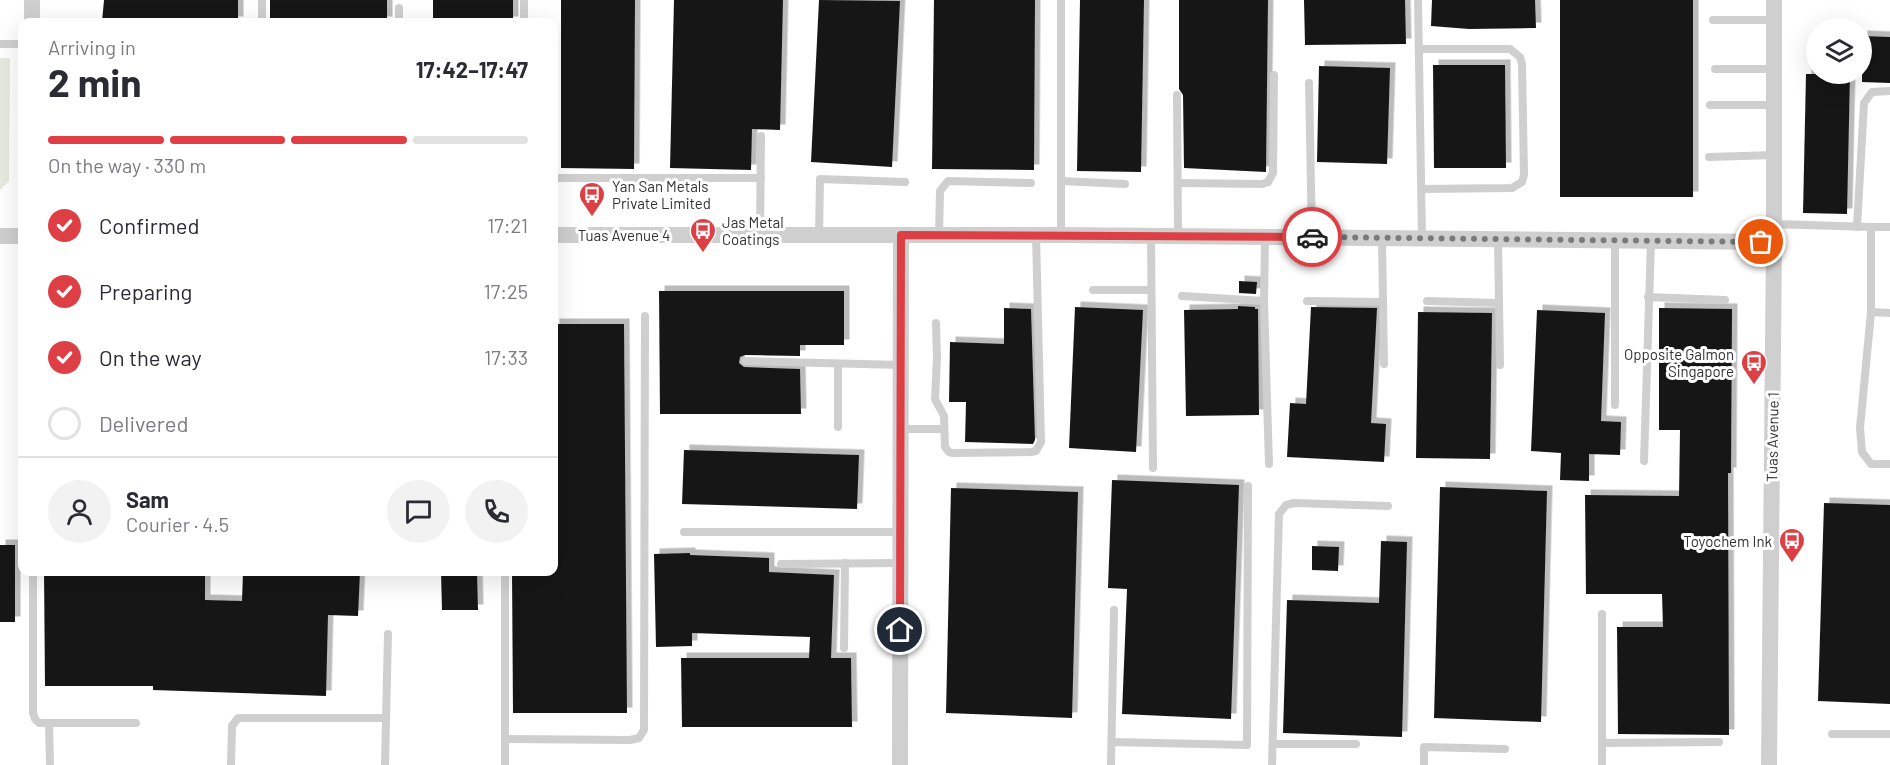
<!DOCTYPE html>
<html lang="en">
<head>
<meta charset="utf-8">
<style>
  body { margin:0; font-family:Barlow,sans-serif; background:#f2f2f3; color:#2b2b33; height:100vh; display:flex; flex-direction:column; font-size:22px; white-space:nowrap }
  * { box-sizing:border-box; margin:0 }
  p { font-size:20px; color:#7c7c81 }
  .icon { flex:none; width:33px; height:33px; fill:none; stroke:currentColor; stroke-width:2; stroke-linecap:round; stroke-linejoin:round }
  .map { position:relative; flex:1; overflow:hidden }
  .sheet { position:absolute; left:18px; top:18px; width:540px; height:558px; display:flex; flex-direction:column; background:#fff; border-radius:12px; box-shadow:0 6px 24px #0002 }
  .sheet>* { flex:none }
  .fabs { position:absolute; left:1806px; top:18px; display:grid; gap:12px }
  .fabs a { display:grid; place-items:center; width:66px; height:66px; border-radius:50%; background:#fff; box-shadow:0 6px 24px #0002; font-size:30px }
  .pin { position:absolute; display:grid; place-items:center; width:51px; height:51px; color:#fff; margin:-26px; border:3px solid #fff; border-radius:50%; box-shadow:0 2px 6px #0007 }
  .courier { position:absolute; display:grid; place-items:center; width:60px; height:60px; margin:-30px; border:4px solid #dd3f44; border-radius:50%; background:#fff; color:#222; box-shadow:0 2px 8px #0007 }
  .head em { font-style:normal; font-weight:700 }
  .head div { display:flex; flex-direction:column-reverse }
  .head { display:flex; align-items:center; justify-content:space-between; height:102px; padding:0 30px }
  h1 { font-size:39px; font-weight:700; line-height:45px }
  .bar { display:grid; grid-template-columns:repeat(4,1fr); gap:9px 6px; align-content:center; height:72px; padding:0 30px }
  .bar i { height:8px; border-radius:4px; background:#e1e1e2 }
  .bar .selected { background:#dd3f44 }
  .bar p { grid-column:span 4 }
  .line { display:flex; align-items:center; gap:15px; padding:0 30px; border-top:2px solid #e1e1e2 }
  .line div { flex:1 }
  .round { display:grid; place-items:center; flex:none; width:63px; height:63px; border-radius:32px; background:#f2f2f3 }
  ol { padding:0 30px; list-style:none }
  li { display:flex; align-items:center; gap:18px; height:66px }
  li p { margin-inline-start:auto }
  li .icon { padding:6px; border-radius:50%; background:#dd3f44; color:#fff; stroke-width:4 }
  li:last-child { color:#7c7c81 }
  li i { width:33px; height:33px; border:3px solid #e1e1e2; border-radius:50% }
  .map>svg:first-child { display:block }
  .green { fill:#e4eade }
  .building { fill:#191919; filter:url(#shadow) }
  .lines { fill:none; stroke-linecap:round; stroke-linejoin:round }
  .lane { stroke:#cfcfcf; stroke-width:8 }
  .street { stroke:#cfcfcf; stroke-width:16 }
  .done { stroke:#7a7a7a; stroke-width:6; stroke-dasharray:0 10.8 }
  .route { stroke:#dd3f44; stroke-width:8 }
  .labels { text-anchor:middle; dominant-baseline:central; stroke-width:6; stroke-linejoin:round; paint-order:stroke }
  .poi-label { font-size:15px; fill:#323232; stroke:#fff; text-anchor:start }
  .street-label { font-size:15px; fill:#323232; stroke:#fff }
</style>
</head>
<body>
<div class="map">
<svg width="1890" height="765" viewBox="0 0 1890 765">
  <defs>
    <filter id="shadow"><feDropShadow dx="5.5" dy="-5.5" stdDeviation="0" flood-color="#0004"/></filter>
  </defs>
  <rect width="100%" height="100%" fill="#fff"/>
  <path class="green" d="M0 58H10L9 181 0 190Z"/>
  <g class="building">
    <path d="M104 0H238V22H102Z"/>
    <rect x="270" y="0" width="117" height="22"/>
    <rect x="433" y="0" width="80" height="22"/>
    <path d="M561 0H635L634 169 561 168Z"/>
    <path d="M674 0H783L780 130 752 129 751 170 670 168Z"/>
    <path d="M819 0 900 1 892 167 811 162Z"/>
    <path d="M934 0H1035L1034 170 932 169Z"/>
    <path d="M1080 0H1144L1141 172 1077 171Z"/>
    <path d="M1179 0H1268L1266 172 1184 168 1183 95 1179 89Z"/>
    <path d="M1304 0H1405L1406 44 1305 45Z"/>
    <path d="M1432 0H1535L1536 28 1469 29 1431 26Z"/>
    <rect x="1560" y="0" width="133" height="197"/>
    <path d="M1862 36 1890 37V83L1862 82Z"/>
    <path d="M1433 65H1505L1506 168H1434Z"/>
    <path d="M1319 66 1390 68 1387 164 1317 162Z"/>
    <path d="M1806 74H1850L1847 214 1803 213Z"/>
    <path d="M1239 281 1257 282 1256 294 1239 293Z"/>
    <path d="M659 291H844V345H800V356L745 355 740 357 739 363 744 367 800 369 801 414H660Z"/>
    <path d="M1238 306 1255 307V309H1258L1259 415 1186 416 1184 310 1238 309Z"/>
    <path d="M1075 307 1143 310 1136 452 1069 448Z"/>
    <path d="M1311 307 1377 308 1371 423 1386 424 1384 462 1287 457 1290 403 1306 404Z"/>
    <path d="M1004 308 1031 309 1035 440 1033 444 965 442 966 402H949L950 342 1004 344Z"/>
    <path d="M1659 308 1732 309 1731 473H1728L1729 735 1618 734 1617 627H1663L1662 594H1586L1585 495 1679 496 1680 430H1659Z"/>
    <path d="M1537 310 1605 313 1601 421 1621 422 1620 455 1589 454V481L1560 480 1561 453 1531 451Z"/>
    <path d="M1418 312 1492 313 1490 459 1416 458Z"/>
    <path d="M554 324H624L627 713H513L512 572H554Z"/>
    <path d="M684 450 859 455 857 509 682 504Z"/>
    <path d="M1112 480 1239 485 1231 719 1122 714 1127 589 1108 588Z"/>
    <path d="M1440 487 1547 491 1541 722 1434 718Z"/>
    <path d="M951 488 1078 492 1072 718 946 713Z"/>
    <path d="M1824 503 1890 505V704L1818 701Z"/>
    <path d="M1381 541 1407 542 1402 737 1283 733 1287 600 1379 603Z"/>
    <rect x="0" y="545" width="15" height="77"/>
    <path d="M1312 546 1339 547 1338 571 1312 570Z"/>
    <path d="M690 553V555L769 558V572L834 575 831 658H851L852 727H682L681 658H809L810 637 692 633V646L656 647 654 554Z"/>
    <path d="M44 572H205V600L242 601 243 572H360L358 616 328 615 326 696 153 690V686H45Z"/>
    <path d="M441 572H477L478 610H442Z"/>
  </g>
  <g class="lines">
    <g class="lane">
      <path d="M524 0V22"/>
      <path d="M1061 0V235"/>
      <path d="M1418 0 1422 239"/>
      <path d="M399 8V22"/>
      <path d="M1713 20H1774"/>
      <path d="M262 22V0"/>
      <path d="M0 44H22"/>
      <path d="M1419 49H1510L1520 57 1522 64 1524 175 1522 182 1512 188 1422 189"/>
      <path d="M1715 69H1774"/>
      <path d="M1309 83 1312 237"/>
      <path d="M1177 95 1178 237"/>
      <path d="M1710 105H1774"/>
      <path d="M1709 157 1774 155"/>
      <path d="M554 178H761"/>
      <path d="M1061 181 1125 184"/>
      <path d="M1178 183 1262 184 1268 182 1273 173 1274 75"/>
      <path d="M1774 224 1871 227V312L1890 313"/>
      <path d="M1857 227 1864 103 1872 92 1890 91"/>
      <path d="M1871 227H1890"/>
      <path d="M760 235 761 136"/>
      <path d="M819 235 820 179 905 182"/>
      <path d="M939 235 940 191 948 181 1031 183"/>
      <path d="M1151 236 1153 468"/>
      <path d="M1265 238 1264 301 1269 464"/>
      <path d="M1382 238 1384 364"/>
      <path d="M1498 240 1500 365"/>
      <path d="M1615 241V405"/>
      <path d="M1093 290H1151"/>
      <path d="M1182 296 1264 301"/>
      <path d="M1648 297 1725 300"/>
      <path d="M1307 301 1383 302"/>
      <path d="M1427 301 1499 303"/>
      <path d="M1871 312 1860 428 1862 452 1871 464H1890"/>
      <path d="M936 323 937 358 935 399 944 416 945 447 949 452 952 453 1031 452 1036 451 1041 442 1036 235"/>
      <path d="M745 361 901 365"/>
      <path d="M838 427V364"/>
      <path d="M901 429H944"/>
      <path d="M1644 461 1651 241"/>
      <path d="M684 532H901"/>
      <path d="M781 564 901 563"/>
      <path d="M33 572V713L35 719 39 723H136"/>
      <path d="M1602 614V765"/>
      <path d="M844 648 845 563"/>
      <path d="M49 724 50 765"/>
      <path d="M1832 734H1890"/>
      <path d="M505 739 630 740 639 738 644 730 645 316"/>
      <path d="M1112 742 1247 745 1248 486"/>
      <path d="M1602 743 1719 742"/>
      <path d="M1273 744H1356"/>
      <path d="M231 765 232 726 238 718H386"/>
      <path d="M385 765 388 634"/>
      <path d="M505 765V572"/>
      <path d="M1111 765 1114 610"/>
      <path d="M1272 765 1279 514 1286 505 1294 503 1388 506"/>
      <path d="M1424 765V747L1505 749"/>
    </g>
    <g class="street">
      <path d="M32 22V0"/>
      <path d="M554 235H1061L1774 242"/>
      <path d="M0 236H22"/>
      <path d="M900 765 901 235"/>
      <path d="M1769 765 1774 242V0"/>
    </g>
  </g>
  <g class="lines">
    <path class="done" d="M1312 237 1761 242"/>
    <path class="route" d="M900 630 901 235 1312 237"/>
  </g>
  <defs>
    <symbol id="bus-pin" viewBox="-11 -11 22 30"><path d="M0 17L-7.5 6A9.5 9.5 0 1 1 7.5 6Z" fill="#dd3f44" stroke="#fff"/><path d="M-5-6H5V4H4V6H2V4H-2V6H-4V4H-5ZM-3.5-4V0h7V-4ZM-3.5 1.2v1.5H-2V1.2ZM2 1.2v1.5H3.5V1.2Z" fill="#fff"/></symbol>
  </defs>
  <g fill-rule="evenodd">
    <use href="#bus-pin" x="577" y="180" width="30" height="40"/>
    <use href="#bus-pin" x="688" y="216" width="30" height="40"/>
    <use href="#bus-pin" x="1739" y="348" width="30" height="40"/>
    <use href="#bus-pin" x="1777" y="526" width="30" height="40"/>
  </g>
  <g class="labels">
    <g class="poi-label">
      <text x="612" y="186">Yan San Metals<tspan x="612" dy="17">Private Limited</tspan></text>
      <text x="722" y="222">Jas Metal<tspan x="722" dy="17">Coatings</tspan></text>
      <text x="1734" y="354" text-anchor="end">Opposite Galmon<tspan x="1734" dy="17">Singapore</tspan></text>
      <text x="1772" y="541" text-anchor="end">Toyochem Ink</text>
    </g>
    <g class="street-label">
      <text x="624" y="235">Tuas Avenue 4</text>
      <text transform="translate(1772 437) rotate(-89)">Tuas Avenue 1</text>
    </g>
  </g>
</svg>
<div class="fabs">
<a><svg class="icon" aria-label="layers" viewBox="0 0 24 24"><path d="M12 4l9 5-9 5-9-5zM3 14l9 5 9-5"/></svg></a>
</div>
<div class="pin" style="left:1761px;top:242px;background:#ea580c"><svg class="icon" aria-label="bag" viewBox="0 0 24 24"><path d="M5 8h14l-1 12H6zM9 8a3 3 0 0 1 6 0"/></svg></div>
<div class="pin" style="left:900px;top:630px;background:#1f2937"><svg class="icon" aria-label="home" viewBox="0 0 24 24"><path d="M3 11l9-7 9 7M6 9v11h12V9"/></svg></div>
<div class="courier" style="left:1312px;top:237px"><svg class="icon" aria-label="car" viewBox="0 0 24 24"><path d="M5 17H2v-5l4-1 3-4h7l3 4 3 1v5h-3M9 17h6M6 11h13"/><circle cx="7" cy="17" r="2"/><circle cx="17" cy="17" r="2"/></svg></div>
<section class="sheet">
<div class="head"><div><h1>2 min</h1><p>Arriving in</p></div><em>17:42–17:47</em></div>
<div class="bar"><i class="selected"></i><i class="selected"></i><i class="selected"></i><i></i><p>On the way · 330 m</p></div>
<ol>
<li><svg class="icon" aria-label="check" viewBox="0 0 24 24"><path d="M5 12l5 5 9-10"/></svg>Confirmed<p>17:21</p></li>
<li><svg class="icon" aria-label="check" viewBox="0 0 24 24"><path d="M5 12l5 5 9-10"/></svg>Preparing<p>17:25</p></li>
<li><svg class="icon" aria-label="check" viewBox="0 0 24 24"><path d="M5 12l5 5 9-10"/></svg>On the way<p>17:33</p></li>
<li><i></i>Delivered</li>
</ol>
<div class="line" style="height:108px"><a class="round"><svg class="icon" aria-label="person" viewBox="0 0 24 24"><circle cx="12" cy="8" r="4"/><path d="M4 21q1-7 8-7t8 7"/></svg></a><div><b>Sam</b><p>Courier · 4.5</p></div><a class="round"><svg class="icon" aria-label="chat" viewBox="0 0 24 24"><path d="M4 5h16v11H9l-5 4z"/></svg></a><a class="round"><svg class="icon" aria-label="phone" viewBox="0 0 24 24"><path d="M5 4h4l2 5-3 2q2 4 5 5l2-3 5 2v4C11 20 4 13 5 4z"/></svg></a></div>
</section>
</div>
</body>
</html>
